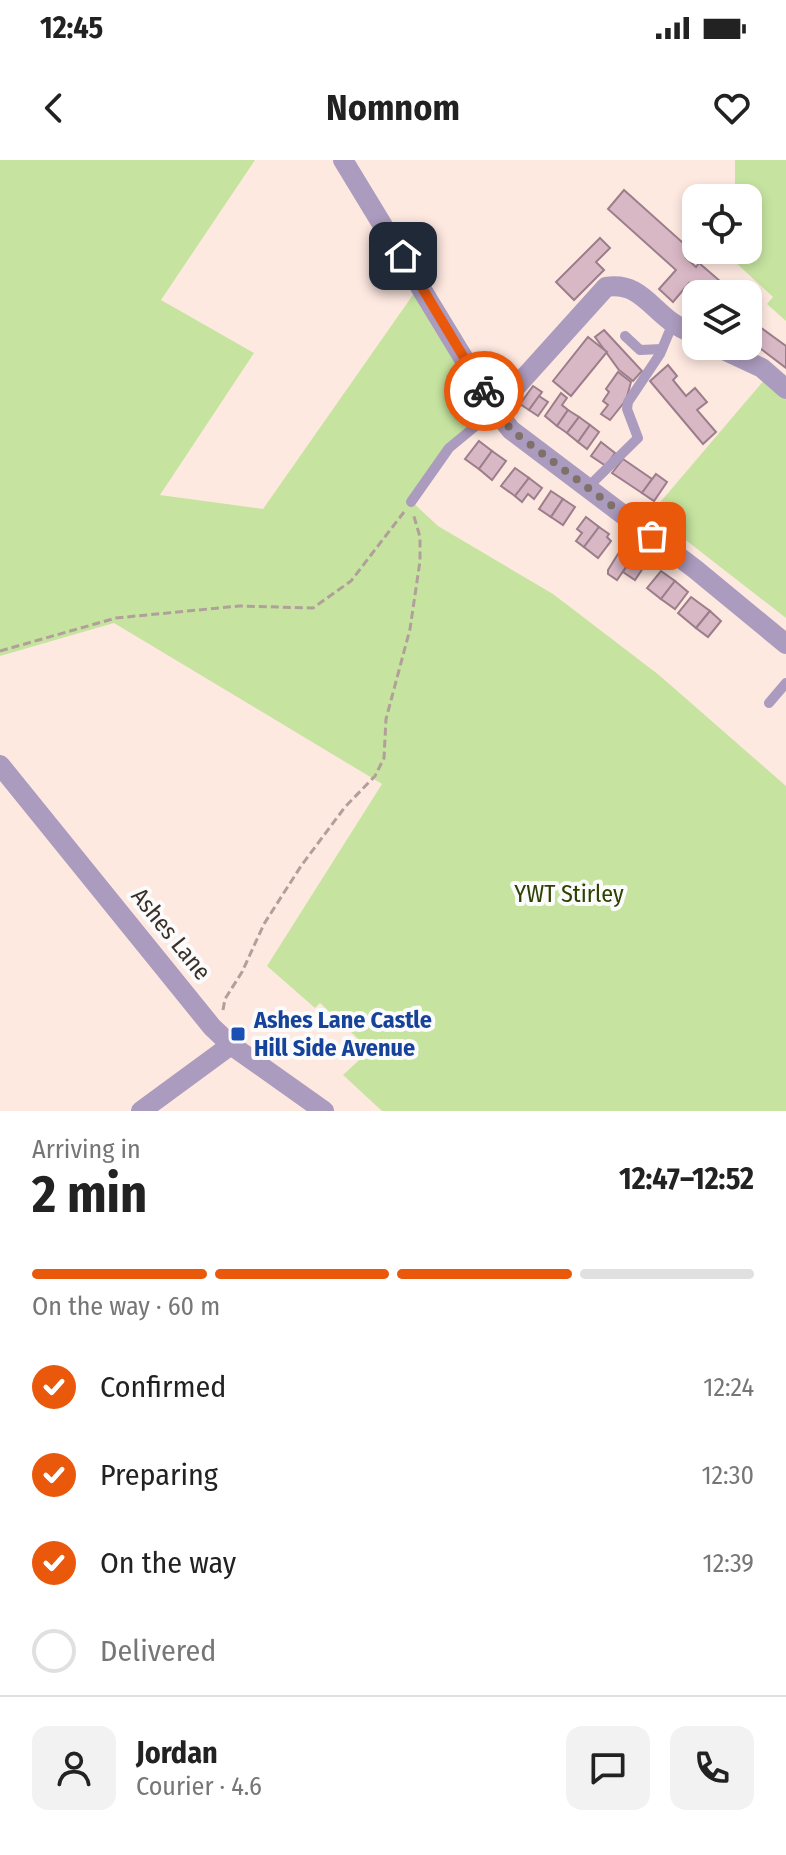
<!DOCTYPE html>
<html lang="en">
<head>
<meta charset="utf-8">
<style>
  body { margin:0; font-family:"Fira Sans Condensed",sans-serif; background:#f2f2f2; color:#222; height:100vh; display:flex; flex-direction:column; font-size:30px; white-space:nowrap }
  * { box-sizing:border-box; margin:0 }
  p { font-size:26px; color:#767676 }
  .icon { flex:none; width:44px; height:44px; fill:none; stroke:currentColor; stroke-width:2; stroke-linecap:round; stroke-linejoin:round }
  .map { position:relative; height:951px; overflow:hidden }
  .sheet { display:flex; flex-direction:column; background:#fff; flex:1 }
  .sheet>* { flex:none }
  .buttons { position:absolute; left:682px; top:24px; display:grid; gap:16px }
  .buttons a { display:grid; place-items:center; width:80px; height:80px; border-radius:16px; background:#fff; box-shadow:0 4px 12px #0003; font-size:40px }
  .pin { position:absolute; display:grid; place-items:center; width:68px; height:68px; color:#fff; margin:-34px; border-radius:16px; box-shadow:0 4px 12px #0006 }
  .courier { position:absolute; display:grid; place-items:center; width:80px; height:80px; margin:-40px; border:6px solid #ea580c; border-radius:50%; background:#fff; color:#222; box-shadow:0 2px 10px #0007 }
  .summary em { font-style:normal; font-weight:700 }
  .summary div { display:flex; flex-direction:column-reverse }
  .summary { display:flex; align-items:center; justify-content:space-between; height:136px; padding:0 32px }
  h1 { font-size:52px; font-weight:700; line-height:60px }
  .bar { display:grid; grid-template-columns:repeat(4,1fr); gap:12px 8px; align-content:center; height:96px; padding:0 32px }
  .bar i { height:10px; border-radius:6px; background:#e0e0e0 }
  .bar .active { background:#ea580c }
  .bar p { grid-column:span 4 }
  .line { display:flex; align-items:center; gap:20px; padding:0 32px; border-top:2px solid #e0e0e0 }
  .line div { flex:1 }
  .round { display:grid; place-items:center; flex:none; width:84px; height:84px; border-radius:16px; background:#f2f2f2 }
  ol { padding:0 32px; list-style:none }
  li { display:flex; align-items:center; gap:24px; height:88px }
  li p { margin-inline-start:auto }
  li .icon { padding:8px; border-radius:50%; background:#ea580c; color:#fff; stroke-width:4 }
  li:last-child { color:#767676 }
  li i { width:44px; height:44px; border:4px solid #e0e0e0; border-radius:50% }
  .status { display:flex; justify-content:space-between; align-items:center; height:56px; padding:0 40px; background:#fff; direction:ltr }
  .status svg { height:22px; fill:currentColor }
  header { display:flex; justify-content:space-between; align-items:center; height:104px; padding:0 32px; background:#fff; font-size:36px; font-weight:700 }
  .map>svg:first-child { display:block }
  .green { fill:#c6e4a0 }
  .building { fill:#d9b8c5; stroke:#9c7e8a; stroke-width:2 }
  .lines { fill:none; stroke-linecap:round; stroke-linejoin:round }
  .path { stroke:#b19f99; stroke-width:3; stroke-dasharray:8 4; stroke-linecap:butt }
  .service { stroke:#ab9bbe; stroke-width:10 }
  .minor { stroke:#ab9bbe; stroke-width:20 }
  .done { stroke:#7f706a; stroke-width:8; stroke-dasharray:0 14.4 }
  .route { stroke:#ea580c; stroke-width:10 }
  .transit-dot { fill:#1a4fb4; stroke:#fbfbfb; stroke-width:3 }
  .labels { text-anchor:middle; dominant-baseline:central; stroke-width:8; stroke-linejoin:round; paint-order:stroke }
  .park-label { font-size:24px; fill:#2d4202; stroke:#fbfbfb }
  .street-label { font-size:24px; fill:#3b2f2a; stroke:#fbfbfb }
  .transit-label { font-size:24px; font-weight:bold; fill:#164399; stroke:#fbfbfb; text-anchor:start }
</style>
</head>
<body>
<div class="status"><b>12:45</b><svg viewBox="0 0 49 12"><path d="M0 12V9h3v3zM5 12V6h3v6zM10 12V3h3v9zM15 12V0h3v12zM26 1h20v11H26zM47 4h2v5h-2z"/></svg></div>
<header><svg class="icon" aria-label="back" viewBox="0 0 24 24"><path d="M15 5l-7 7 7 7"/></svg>Nomnom<svg class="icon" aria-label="heart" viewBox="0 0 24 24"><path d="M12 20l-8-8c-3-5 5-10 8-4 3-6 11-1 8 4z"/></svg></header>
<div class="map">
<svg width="786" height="951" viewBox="0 0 786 951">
  <rect width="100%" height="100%" fill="#fee9e1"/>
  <g class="green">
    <path d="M0 0H255L161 140 254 193 160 335 263 349 417 129 484 248 409 339 438 366 553 434 659 515 786 626V951H382L343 915 370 890 320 843 315 848 267 806 382 624 114 463 0 496Z"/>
    <path d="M735 0H786V161L767 144 773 137 731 98 732 90H748V38H735Z"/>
    <path d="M765 219 786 237V458L651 353Z"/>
  </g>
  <g class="building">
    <path d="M624 30 692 91 686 98 696 107 699 103 728 128 722 134H701L689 123 673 142 659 129 676 110 608 49Z"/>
    <path d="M600 78 610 88 596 102 604 110 574 140 556 122Z"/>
    <path d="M756 164 786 186V208L748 179Z"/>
    <path d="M604 170 642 211 633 221 619 210 595 177Z"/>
    <path d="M588 177 607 192 571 236 553 221Z"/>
    <path d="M668 205 677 216 673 220 686 236 695 228 707 242 697 250 716 272 703 284 650 221Z"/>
    <path d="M618 212 631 222 626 240 610 260 601 254 608 245 603 241 609 232 606 229Z"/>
    <path d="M533 226 542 232 529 250 520 244Z"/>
    <path d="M561 233 567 238 562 245 568 250 557 266 545 256Z"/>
    <path d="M539 236 548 242 538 256 529 250Z"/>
    <path d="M568 250 579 257 567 273 557 266Z"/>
    <path d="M579 257 590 265 578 282 567 273Z"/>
    <path d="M590 265 599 272 587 289 578 282Z"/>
    <path d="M479 281 492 291 479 309 465 299Z"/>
    <path d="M601 282 615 293 606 306 591 296Z"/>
    <path d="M492 291 506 301 492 320 479 309Z"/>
    <path d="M623 299 652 319 642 333 612 313Z"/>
    <path d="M515 308 529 318 515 336 501 326Z"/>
    <path d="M656 314 667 322 654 341 642 333Z"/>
    <path d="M529 318 542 328 534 339 528 334 522 342 515 336Z"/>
    <path d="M551 331 563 339 551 357 539 349Z"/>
    <path d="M563 339 575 347 563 365 551 357Z"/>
    <path d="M586 357 599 367 584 387 576 381 582 373 577 369Z"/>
    <path d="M599 367 609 374 607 377 611 381 598 398 584 387Z"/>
    <path d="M623 386 635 394 617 420 608 414V410Z"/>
    <path d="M635 394 647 402 635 420 623 412Z"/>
    <path d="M661 411 675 421 661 439 647 428Z"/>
    <path d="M675 421 688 432 675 449 661 439Z"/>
    <path d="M691 437 710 451 696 468 678 453Z"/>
    <path d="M710 451 721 461 708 477 696 468Z"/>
  </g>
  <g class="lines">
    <g class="path">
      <path d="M0 491 116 458 239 446 313 448 351 421 404 352"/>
      <path d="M223 850 225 839 242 812 264 764 301 706 345 647 375 616 384 598 386 559 410 469 420 401V377L413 353"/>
    </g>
    <g class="service">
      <path d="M625 176 640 190 662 189"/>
      <path d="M588 327 638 278 627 249 628 242 660 194 673 163"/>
      <path d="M411 342 449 288 495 250"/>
      <path d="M769 543 786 523"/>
    </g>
    <g class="minor">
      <path d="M343 0 495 250 511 270 695 409 786 484"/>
      <path d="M715 186 762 208 786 229"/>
      <path d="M495 250 606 127C638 122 649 146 673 163 680 168 688 171 696 176"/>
      <path d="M0 605 212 867 231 885 324 951"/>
      <path d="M141 951 231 885"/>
    </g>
  </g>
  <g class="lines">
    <path class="done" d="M484 231 511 270 652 376"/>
    <path class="route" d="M403 96 484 231"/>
  </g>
  <rect class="transit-dot" x="230" y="866" width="16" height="16" rx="4"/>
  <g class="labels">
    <g class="park-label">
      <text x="569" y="734">YWT Stirley</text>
    </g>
    <g class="street-label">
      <text transform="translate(171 774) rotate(51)">Ashes Lane</text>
    </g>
    <g class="transit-label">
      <text x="254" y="860">Ashes Lane Castle<tspan x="254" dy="28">Hill Side Avenue</tspan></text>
    </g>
  </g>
</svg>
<div class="buttons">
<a><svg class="icon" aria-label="locate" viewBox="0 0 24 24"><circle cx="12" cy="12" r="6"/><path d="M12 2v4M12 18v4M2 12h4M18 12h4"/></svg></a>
<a><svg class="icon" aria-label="layers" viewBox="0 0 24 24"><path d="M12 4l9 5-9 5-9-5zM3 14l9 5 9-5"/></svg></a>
</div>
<div class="pin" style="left:652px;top:376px;background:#ea580c"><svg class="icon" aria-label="bag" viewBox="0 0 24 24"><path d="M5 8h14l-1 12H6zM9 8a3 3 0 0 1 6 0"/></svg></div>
<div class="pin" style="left:403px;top:96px;background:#1f2937"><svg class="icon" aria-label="home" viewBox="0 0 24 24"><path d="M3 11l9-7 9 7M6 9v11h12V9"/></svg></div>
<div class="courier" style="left:484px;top:231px"><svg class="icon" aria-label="bike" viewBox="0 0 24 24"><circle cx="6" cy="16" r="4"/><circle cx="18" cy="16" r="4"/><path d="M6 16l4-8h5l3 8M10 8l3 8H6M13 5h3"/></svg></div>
</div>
<section class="sheet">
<div class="summary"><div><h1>2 min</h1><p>Arriving in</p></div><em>12:47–12:52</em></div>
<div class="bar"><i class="active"></i><i class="active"></i><i class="active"></i><i></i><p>On the way · 60 m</p></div>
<ol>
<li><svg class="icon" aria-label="check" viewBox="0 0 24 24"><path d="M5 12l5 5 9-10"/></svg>Confirmed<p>12:24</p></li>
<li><svg class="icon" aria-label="check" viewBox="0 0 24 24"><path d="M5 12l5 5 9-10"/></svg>Preparing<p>12:30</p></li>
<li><svg class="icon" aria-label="check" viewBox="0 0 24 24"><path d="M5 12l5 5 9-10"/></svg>On the way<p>12:39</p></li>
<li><i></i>Delivered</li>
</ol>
<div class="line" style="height:144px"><a class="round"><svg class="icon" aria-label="person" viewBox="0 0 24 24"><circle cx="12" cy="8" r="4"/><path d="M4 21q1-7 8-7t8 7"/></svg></a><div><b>Jordan</b><p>Courier · 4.6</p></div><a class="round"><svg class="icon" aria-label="chat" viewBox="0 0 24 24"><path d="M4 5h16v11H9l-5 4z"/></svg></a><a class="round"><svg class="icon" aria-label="phone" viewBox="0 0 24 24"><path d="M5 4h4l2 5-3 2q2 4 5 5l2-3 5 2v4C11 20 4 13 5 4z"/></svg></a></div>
</section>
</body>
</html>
